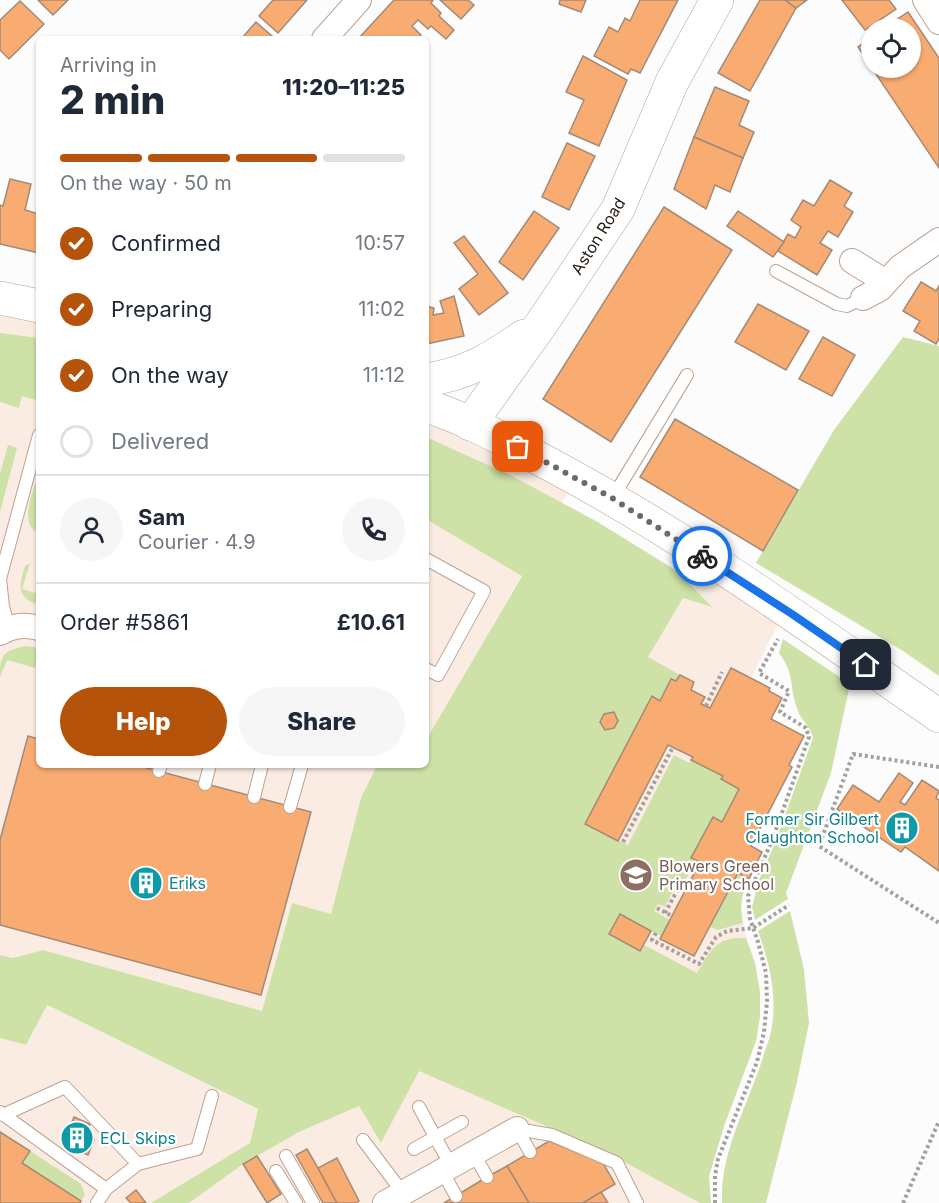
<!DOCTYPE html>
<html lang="en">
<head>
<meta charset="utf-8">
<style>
  body { margin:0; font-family:Inter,sans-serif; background:#f6f6f7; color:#1f2937; height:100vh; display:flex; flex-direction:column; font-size:22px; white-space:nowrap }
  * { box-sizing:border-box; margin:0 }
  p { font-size:20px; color:#747a83 }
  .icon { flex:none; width:33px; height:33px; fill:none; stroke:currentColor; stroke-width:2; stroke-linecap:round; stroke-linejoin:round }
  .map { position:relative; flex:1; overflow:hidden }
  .drawer { position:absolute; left:36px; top:36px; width:393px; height:732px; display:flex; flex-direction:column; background:#fff; border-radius:9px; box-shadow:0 2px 4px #0004 }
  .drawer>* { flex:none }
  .tools { position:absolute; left:861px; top:18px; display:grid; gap:12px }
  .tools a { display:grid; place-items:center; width:60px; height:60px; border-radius:50%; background:#fff; box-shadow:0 2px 4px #0004; font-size:30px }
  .pin { position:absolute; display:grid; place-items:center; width:51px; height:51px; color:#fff; margin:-26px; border-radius:12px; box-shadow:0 3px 9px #0006 }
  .courier { position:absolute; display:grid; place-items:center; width:60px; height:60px; margin:-30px; border:4px solid #1a73e8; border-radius:50%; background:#fff; color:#222; box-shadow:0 2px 8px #0007 }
  .overview em { font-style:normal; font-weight:800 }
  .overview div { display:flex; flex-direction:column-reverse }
  .overview { display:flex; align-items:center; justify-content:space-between; height:102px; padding:0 24px }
  h1 { font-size:39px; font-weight:800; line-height:45px }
  .bar { display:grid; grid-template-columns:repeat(4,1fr); gap:9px 6px; align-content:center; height:72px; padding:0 24px }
  .bar i { height:8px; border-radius:4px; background:#e0e1e3 }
  .bar .current { background:#b45309 }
  .bar p { grid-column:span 4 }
  .line { display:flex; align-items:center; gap:15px; padding:0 24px; border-top:2px solid #e0e1e3 }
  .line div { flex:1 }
  .round { display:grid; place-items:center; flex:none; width:63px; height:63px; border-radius:32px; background:#f6f6f7 }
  ol { padding:0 24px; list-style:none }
  li { display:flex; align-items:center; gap:18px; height:66px }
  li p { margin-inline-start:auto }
  li .icon { padding:6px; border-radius:50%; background:#b45309; color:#fff; stroke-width:4 }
  li:last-child { color:#747a83 }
  li i { width:33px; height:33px; border:3px solid #e0e1e3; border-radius:50% }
  .cta { display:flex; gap:12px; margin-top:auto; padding:12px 24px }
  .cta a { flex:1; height:69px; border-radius:36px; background:#b45309; color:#fff; font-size:24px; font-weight:800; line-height:69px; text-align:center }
  .cta a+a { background:#f6f6f7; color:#1f2937 }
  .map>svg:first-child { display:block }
  .built { fill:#faece2 }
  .green { fill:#cee2a8 }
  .building { fill:#f9ac71; stroke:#a38a77; stroke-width:1.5 }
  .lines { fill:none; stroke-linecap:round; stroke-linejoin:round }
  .service-casing { stroke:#bda390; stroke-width:14 }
  .minor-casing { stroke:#bda390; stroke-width:26 }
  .secondary-casing { stroke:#bda390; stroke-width:34 }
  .path { stroke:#a4a09d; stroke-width:4; stroke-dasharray:3 3; stroke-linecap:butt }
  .service { stroke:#fff; stroke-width:12 }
  .minor { stroke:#fff; stroke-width:24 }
  .secondary { stroke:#fff; stroke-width:33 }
  .done { stroke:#706a65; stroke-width:6; stroke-dasharray:0 10.8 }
  .route { stroke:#1a73e8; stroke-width:8 }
  .labels { text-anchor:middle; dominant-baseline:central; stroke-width:4.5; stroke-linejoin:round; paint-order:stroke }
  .street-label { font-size:16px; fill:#241b13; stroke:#fff }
  .culture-label { font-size:16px; fill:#0d838f; stroke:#fff; text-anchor:start }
  .education-label { font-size:16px; fill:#785e54; stroke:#fff; text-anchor:start }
</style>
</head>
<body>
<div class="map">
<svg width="939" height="1203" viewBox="0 0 939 1203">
  <rect width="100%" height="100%" fill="#fcfcfc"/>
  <g class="built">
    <path d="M0 298 39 306V765H377L361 798 331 914 292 904 262 1011 43 950 13 958 0 955Z"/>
    <path d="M426 406 576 478 522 575 426 740Z"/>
    <path d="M688 547 785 610 751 678 770 688 769 691 782 698 771 719 789 765 792 767 751 846 762 852 742 892 740 908 746 937 755 963 760 992V1017L756 1041 724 1126 701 1203H0V1038L26 1045 46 1005 258 1109 250 1143 257 1156 299 1132 359 1106 381 1143Z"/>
  </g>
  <g class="green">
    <path d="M0 333 39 338V401L22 396 19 408 0 402Z"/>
    <path d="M903 337 939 346V676L903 651 756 563 834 430Z"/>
    <path d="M426 437 510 475 596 521 677 571 712 607 683 598 648 657 680 675 676 681 671 679 660 701 652 697 585 824 628 845 674 755 689 763 691 760 723 776 721 779 739 789 722 822 713 817 692 858 696 860 686 879 680 877 665 907 658 904 654 911 670 920 661 936 620 914 609 934 639 951 644 945 697 973C712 949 715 937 746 938L755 963 760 992V1017L756 1041 724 1126 709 1176 711 1203H700L606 1152 419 1071 381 1143 359 1106 299 1132 243 1164 189 1203H151L250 1143 258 1109 47 1005 26 1045 0 1038V955L13 958 43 950 262 1011 292 903 331 914 361 798 377 765H426V740L522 576 426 519Z"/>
    <path d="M8 445 17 448 0 512V474Z"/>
    <path d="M39 473V533C17 524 34 490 39 473Z"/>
    <path d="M30 563 22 589 39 594 37 599 39 605C16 598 19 585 25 566Z"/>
    <path d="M783 639 850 684 831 773 786 893 788 899 755 920 752 907 759 880 775 843 813 738C811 726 800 720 797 708 789 686 795 674 779 653Z"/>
    <path d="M26 646 39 648V669L7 660 0 677C0 654 3 651 26 646Z"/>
    <path d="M738 873 749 879C741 894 740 906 743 923L718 930 710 927Z"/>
    <path d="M790 911 804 969 809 1023 797 1082 766 1203H722C720 1150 748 1106 763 1057 766 1047 771 1036 772 1026 777 993 769 962 758 931Z"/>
    <path d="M30 1151 81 1184 85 1195 81 1201 22 1163Z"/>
  </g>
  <g class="building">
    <path d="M38 0H68L53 15Z"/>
    <path d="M273 0H307L278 33 259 16Z"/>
    <path d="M394 0H433L431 3 441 13 439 16 454 30 446 39 431 26 428 29 418 20 412 26 421 35 418 39H358Z"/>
    <path d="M440 0H468L474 5 461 19Z"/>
    <path d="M560 0H586L581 12 559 4Z"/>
    <path d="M640 0H678L640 73 631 69 628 74 594 56 609 27 618 32 625 18 630 21Z"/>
    <path d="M760 0H785L796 8 750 91 718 73Z"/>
    <path d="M785 0H807L796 8Z"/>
    <path d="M842 0H889L896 9 865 30Z"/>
    <path d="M20 1 44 24 9 59 0 50V20Z"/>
    <path d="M908 12 939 58V168L872 68H910V28H884Z"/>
    <path d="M256 22 273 37 272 39H241Z"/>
    <path d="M872 37V67L858 47Z"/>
    <path d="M583 56 627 80 599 146 569 133 584 100 566 92Z"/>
    <path d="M715 87 749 101 739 125 754 132 743 158 694 137Z"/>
    <path d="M694 137 743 158 730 192 715 185 706 209 674 189Z"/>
    <path d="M567 143 595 156 569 210 542 197Z"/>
    <path d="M10 179 31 184 25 210 39 214V253L0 244V205L3 206Z"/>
    <path d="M830 180 852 193 844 206 853 212 838 237 828 231 820 243 832 250 817 275 778 251 788 234 795 238 801 227 791 220 803 200 814 206Z"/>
    <path d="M664 207 732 250 611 442 543 399Z"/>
    <path d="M534 211 559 228 523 280 499 262Z"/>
    <path d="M738 211 784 242 773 257 727 226Z"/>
    <path d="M464 236 508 293 479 315 459 289 478 274 454 243Z"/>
    <path d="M921 282 936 291 939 286V339L936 344 914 331 920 321 903 311Z"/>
    <path d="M454 296 464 336 426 344V306L434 308 433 315 444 313 440 301Z"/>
    <path d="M758 304 809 331 786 370 735 342Z"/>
    <path d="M823 337 855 355 832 396 799 379Z"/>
    <path d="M675 419 798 490 763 551 640 477Z"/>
    <path d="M731 668 770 688 769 691 782 698 771 719 804 736 789 765 792 767 751 846 762 852 749 879 738 873 694 956 660 939 700 862 691 858 713 817 722 822 739 789 721 779 723 776 691 760 693 757 668 745 618 841 585 824 652 696 660 701 671 679 676 681 680 675 694 682 691 690 705 697 701 704 710 708Z"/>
    <path d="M614 712 618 721 614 728 605 730 600 722 604 714Z"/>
    <path d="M28 736 39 739V765H136L311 812 261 995 0 925V840Z"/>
    <path d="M899 773 913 783 900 802 905 805 922 780 939 791 936 798 939 800V871L905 847 901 852 837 809 853 785 879 802Z"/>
    <path d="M620 914 651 931 640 951 609 934Z"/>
    <path d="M74 1117 90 1124 84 1136 94 1140 88 1155 63 1144Z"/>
    <path d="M0 1132 30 1151 22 1163 81 1201 80 1203H0Z"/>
    <path d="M549 1141 603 1163 615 1184 583 1203H529L507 1166Z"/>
    <path d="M307 1149 318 1168 337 1203H323L296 1155Z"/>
    <path d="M257 1156 281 1194 267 1203 243 1164Z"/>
    <path d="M337 1158 359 1201 356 1203H337L318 1168Z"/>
    <path d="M507 1166 529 1203H444L487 1177Z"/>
    <path d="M136 1190 146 1203H131L126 1198Z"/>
    <path d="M601 1192 608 1203H583Z"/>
  </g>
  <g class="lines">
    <defs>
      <g id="service">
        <path d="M776 271 837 304 847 306 863 298"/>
        <path d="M613 497 687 375"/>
        <path d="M426 559 484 591 438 675 426 669"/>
        <path d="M9 628 3 607 0 579 39 435"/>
        <path d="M159 771 161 765"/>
        <path d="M205 784 210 765"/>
        <path d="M254 797 262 765"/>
        <path d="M290 807 302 765"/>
        <path d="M419 1107 451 1166"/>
        <path d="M0 1112 106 1189 97 1203"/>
        <path d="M3 1115 65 1087 138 1164"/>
        <path d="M517 1129 552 1135 617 1163 637 1203"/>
        <path d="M517 1129 530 1152"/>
        <path d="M363 1140 403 1193"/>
        <path d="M414 1149 462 1122"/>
        <path d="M473 1153 487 1177"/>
        <path d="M286 1156 313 1203"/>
        <path d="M276 1171 296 1203"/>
        <path d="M442 1171 456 1196"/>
        <path d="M106 1189 138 1164 197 1149 212 1096"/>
      </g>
      <g id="minor">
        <path d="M925 0 939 22"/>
        <path d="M324 39 359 0"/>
        <path d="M852 261 886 282"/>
        <path d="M863 298 880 289 900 267 939 240"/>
        <path d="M0 633C13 625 25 624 39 628"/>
        <path d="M385 1203 517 1129"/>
      </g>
      <g id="secondary">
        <path d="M0 298 39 306"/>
        <path d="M426 380C467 374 491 359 524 336"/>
        <path d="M426 406C467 418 515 446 553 466 688 538 813 629 939 716"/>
        <path d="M470 424 542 323 618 209 672 82 717 0"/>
      </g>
    </defs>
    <use href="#service" class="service-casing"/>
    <use href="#minor" class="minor-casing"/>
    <use href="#secondary" class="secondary-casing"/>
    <g class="path">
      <path d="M706 706 722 672"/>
      <path d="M939 767 853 754 819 846 939 923"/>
      <path d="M623 842 673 747"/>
      <path d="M657 908 672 916"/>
      <path d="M665 913 684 878"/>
      <path d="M656 933 652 940 699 964 716 937 727 931 753 928 789 905"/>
      <path d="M715 1203V1176L718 1159 757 1062 764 1032 767 1001 766 973 758 942 750 919 748 896 773 838 809 737 806 728 780 712 789 691 759 673 778 639"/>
      <path d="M903 1203 939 1121"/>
    </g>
    <use href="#service" class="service"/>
    <use href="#minor" class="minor"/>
    <use href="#secondary" class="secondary"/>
  </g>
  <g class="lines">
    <path class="done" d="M518 447 612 498 702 556"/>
    <path class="route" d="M702 556 792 614 866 665"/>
  </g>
  <defs>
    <symbol id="building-disc" viewBox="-11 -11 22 22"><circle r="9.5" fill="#0f9aa8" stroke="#fff"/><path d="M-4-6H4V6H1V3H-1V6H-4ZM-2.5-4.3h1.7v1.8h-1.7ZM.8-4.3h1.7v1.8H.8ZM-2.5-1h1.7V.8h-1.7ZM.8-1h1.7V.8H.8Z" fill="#fff"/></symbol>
    <symbol id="school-disc" viewBox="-11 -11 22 22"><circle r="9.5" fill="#8d6e63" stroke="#fff"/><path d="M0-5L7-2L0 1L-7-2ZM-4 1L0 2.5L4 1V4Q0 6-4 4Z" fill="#fff"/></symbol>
  </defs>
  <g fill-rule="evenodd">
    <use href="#building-disc" x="883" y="809" width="38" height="38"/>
    <use href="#school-disc" x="617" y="856" width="38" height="38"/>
    <use href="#building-disc" x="127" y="864" width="38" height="38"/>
    <use href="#building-disc" x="58" y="1119" width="38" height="38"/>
  </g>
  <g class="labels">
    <g class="street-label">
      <text transform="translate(598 236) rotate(-58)">Aston Road</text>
    </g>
    <g class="culture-label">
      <text x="879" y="819" text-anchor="end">Former Sir Gilbert<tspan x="879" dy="18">Claughton School</tspan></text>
      <text x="169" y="883">Eriks</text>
      <text x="100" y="1138">ECL Skips</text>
    </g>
    <g class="education-label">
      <text x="659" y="866">Blowers Green<tspan x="659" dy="18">Primary School</tspan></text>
    </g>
  </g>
</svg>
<div class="tools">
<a><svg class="icon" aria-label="locate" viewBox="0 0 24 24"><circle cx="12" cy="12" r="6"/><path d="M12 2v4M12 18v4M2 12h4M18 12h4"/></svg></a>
</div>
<div class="pin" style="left:518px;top:447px;background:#ea580c"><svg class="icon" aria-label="bag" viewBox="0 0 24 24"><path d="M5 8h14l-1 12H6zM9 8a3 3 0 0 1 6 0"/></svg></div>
<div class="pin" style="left:866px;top:665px;background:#1f2937"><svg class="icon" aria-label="home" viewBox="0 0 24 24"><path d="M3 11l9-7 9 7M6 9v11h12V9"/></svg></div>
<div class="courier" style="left:702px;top:556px"><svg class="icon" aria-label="bike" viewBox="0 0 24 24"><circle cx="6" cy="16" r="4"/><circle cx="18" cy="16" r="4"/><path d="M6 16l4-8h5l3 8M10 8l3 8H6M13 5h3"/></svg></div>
<section class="drawer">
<div class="overview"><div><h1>2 min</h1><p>Arriving in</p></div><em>11:20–11:25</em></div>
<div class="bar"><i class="current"></i><i class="current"></i><i class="current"></i><i></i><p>On the way · 50 m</p></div>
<ol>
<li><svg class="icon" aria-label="check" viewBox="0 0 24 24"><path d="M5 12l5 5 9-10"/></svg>Confirmed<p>10:57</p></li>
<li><svg class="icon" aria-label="check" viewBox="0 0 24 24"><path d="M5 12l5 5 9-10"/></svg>Preparing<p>11:02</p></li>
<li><svg class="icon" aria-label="check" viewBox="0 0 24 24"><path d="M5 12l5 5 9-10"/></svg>On the way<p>11:12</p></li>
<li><i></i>Delivered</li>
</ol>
<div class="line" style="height:108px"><a class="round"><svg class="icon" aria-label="person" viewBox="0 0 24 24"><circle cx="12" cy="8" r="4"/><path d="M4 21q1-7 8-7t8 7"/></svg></a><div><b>Sam</b><p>Courier · 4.9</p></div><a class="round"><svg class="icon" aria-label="phone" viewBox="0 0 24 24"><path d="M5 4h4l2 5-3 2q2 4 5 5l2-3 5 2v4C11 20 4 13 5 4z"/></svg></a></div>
<div class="line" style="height:78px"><div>Order #5861</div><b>£10.61</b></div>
<div class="cta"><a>Help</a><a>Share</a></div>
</section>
</div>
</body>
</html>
